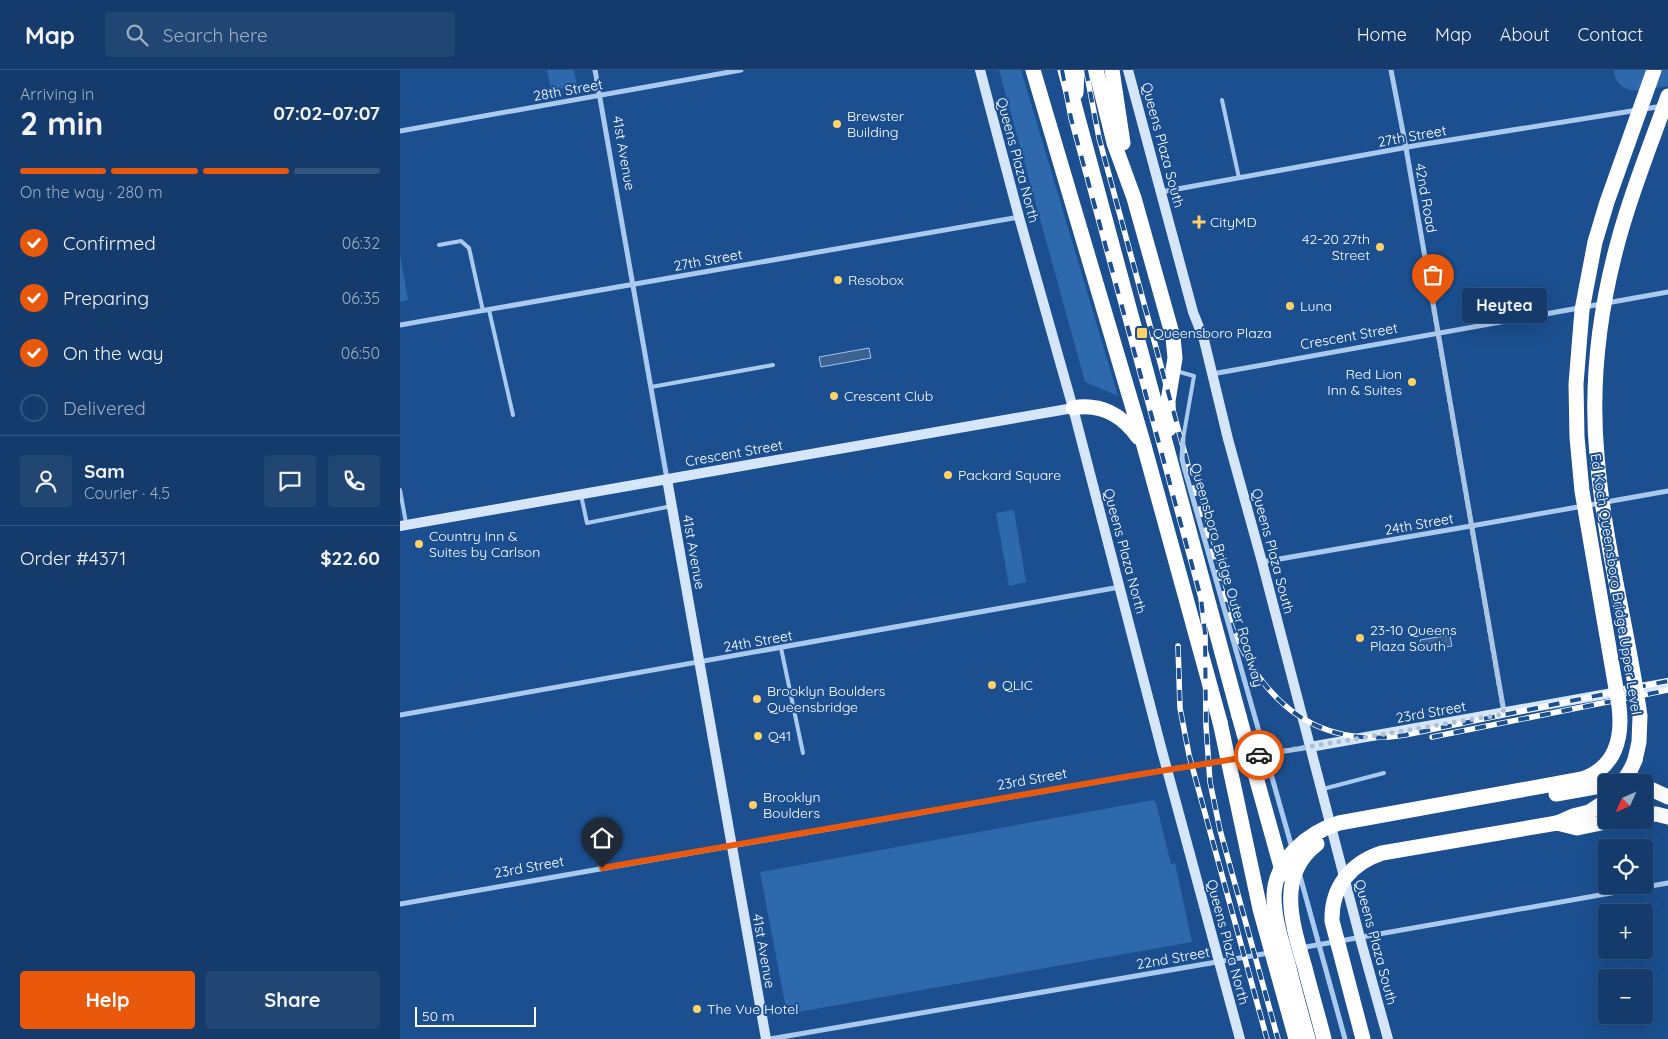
<!DOCTYPE html>
<html lang="en">
<head>
<meta charset="utf-8">
<style>
  body { margin:0; font-family:Quicksand,sans-serif; background:#214673; color:#f1f3f6; height:100vh; display:flex; flex-direction:column; font-size:19px; white-space:nowrap }
  * { box-sizing:border-box; margin:0 }
  p { font-size:16px; color:#9dadc1 }
  .icon { flex:none; width:28px; height:28px; fill:none; stroke:currentColor; stroke-width:2; stroke-linecap:round; stroke-linejoin:round }
  .map { position:relative; flex:1; overflow:hidden }
  .sheet { display:flex; flex-direction:column; background:#143b6b; width:400px }
  .sheet>* { flex:none }
  .needle { width:32px; rotate:225deg }
  .tools { position:absolute; left:1198px; top:704px; display:grid; gap:10px }
  .tools a { display:grid; place-items:center; width:55px; height:55px; border-radius:5px; background:#143b6b; box-shadow:0 5px 20px #0002,0 0 0 1px #33557e; font-size:25px }
  .scale { position:absolute; left:15px; bottom:12px; width:121px; box-sizing:border-box; padding-left:5px; border:2px solid #fff; border-top:0; font-size:14px; line-height:18px; white-space:nowrap; color:#fff; -webkit-text-stroke:4px #1b4f8f; paint-order:stroke }
  .pin { position:absolute; display:grid; place-items:center; width:42px; height:42px; color:#fff; margin:-51px -21px; border-radius:50% 50% 50% 0; rotate:-45deg; box-shadow:0 0 5px #0007 }
  .pin .icon { rotate:45deg }
  .courier { position:absolute; display:grid; place-items:center; width:50px; height:50px; margin:-25px; border:4px solid #ea580c; border-radius:50%; background:#fff; color:#222; box-shadow:0 1px 6px #0007 }
  .bubble { position:absolute; height:35px; border-radius:5px; background:#143b6b; box-shadow:0 5px 20px #0002,0 0 0 1px #33557e; font-size:16px; font-weight:700; line-height:35px; text-align:center }
  .headline em { font-style:normal; font-weight:700 }
  .headline div { display:flex; flex-direction:column-reverse }
  .headline { display:flex; align-items:center; justify-content:space-between; height:85px; padding:0 20px }
  h1 { font-size:32px; font-weight:700; line-height:38px }
  .bar { display:grid; grid-template-columns:repeat(4,1fr); gap:8px 5px; align-content:center; height:60px; padding:0 20px }
  .bar i { height:6px; border-radius:4px; background:#33557e }
  .bar .on { background:#ea580c }
  .bar p { grid-column:span 4 }
  .line { display:flex; align-items:center; gap:12px; padding:0 20px; border-top:1px solid #33557e }
  .line div { flex:1 }
  .round { display:grid; place-items:center; flex:none; width:52px; height:52px; border-radius:5px; background:#214673 }
  ol { padding:0 20px; list-style:none }
  li { display:flex; align-items:center; gap:15px; height:55px }
  li p { margin-inline-start:auto }
  li .icon { padding:5px; border-radius:50%; background:#ea580c; color:#fff; stroke-width:4 }
  li:last-child { color:#9dadc1 }
  li i { width:28px; height:28px; border:2px solid #33557e; border-radius:50% }
  .cta { display:flex; gap:10px; margin-top:auto; padding:10px 20px }
  .cta a { flex:1; height:58px; border-radius:5px; background:#ea580c; color:#fff; font-size:20px; font-weight:700; line-height:58px; text-align:center }
  .cta a+a { background:#214673; color:#f1f3f6 }
  header { display:flex; align-items:center; gap:30px; box-sizing:border-box; height:70px; padding:0 25px; background:#143b6b; border-bottom:1px solid #33557e }
  header strong { font-size:24px }
  nav { display:flex; gap:28px; margin-inline-start:auto; font-size:18px }
  .search { width:350px; height:45px; background:#214673; display:flex; align-items:center; gap:12px; box-sizing:border-box; padding:0 18px; border-radius:5px; color:#9dadc1; font-size:19px }
  main { display:flex; flex:1; min-height:0 }
  .map>svg:first-child { display:block }
  .green { fill:#2e69ad }
  .water { fill:#3c6290; stroke:#9cc4f0 }
  .lines { fill:none; stroke-linecap:round; stroke-linejoin:round }
  .lane { stroke:#a9c9ee; stroke-width:4 }
  .street { stroke:#a9c9ee; stroke-width:5 }
  .secondary { stroke:#d6e6fa; stroke-width:10 }
  .highway { stroke:#fff; stroke-width:15 }
  .rail-casing { stroke:#fff; stroke-width:5.5 }
  .rail { stroke:#1b4f8f; stroke-width:4; stroke-dasharray:11; stroke-linecap:butt }
  .street-bridge { stroke:#a9c9ee; stroke-width:5 }
  .highway-bridge { stroke:#fff; stroke-width:15 }
  .done { stroke:#afc1d8; stroke-width:5; stroke-dasharray:0 9 }
  .route { stroke:#ea580c; stroke-width:6 }
  .poi-dot { fill:#ffd166; stroke:#1b4f8f; stroke-width:2 }
  .labels { text-anchor:middle; dominant-baseline:central; stroke-width:4; stroke-linejoin:round; paint-order:stroke }
  .street-label { font-size:14px; fill:#fff; stroke:#1b4f8f }
  .poi-label { font-size:14px; fill:#fff; stroke:#1b4f8f; text-anchor:start }
</style>
</head>
<body>
<header>
<strong>Map</strong>
<div class="search"><svg class="icon" aria-label="search" viewBox="0 0 24 24"><circle cx="10" cy="10" r="6"/><path d="M15 15l6 6"/></svg>Search here</div>
<nav><a>Home</a><a>Map</a><a>About</a><a>Contact</a></nav>
</header>
<main>
<section class="sheet">
<div class="headline"><div><h1>2 min</h1><p>Arriving in</p></div><em>07:02–07:07</em></div>
<div class="bar"><i class="on"></i><i class="on"></i><i class="on"></i><i></i><p>On the way · 280 m</p></div>
<ol>
<li><svg class="icon" aria-label="check" viewBox="0 0 24 24"><path d="M5 12l5 5 9-10"/></svg>Confirmed<p>06:32</p></li>
<li><svg class="icon" aria-label="check" viewBox="0 0 24 24"><path d="M5 12l5 5 9-10"/></svg>Preparing<p>06:35</p></li>
<li><svg class="icon" aria-label="check" viewBox="0 0 24 24"><path d="M5 12l5 5 9-10"/></svg>On the way<p>06:50</p></li>
<li><i></i>Delivered</li>
</ol>
<div class="line" style="height:90px"><a class="round"><svg class="icon" aria-label="person" viewBox="0 0 24 24"><circle cx="12" cy="8" r="4"/><path d="M4 21q1-7 8-7t8 7"/></svg></a><div><b>Sam</b><p>Courier · 4.5</p></div><a class="round"><svg class="icon" aria-label="chat" viewBox="0 0 24 24"><path d="M4 5h16v11H9l-5 4z"/></svg></a><a class="round"><svg class="icon" aria-label="phone" viewBox="0 0 24 24"><path d="M5 4h4l2 5-3 2q2 4 5 5l2-3 5 2v4C11 20 4 13 5 4z"/></svg></a></div>
<div class="line" style="height:65px"><div>Order #4371</div><b>$22.60</b></div>
<div class="cta"><a>Help</a><a>Share</a></div>
</section>
<div class="map">
<svg width="1268" height="969" viewBox="0 0 1268 969">
  <rect width="100%" height="100%" fill="#1b4f8f"/>
  <g class="green">
    <path d="M147 0H174L177 16 151 20Z"/>
    <path d="M599 0H621L718 326 685 312Z"/>
    <path d="M1214 0H1268V16C1260 17 1238 22 1231 20 1221 18 1214 10 1214 0Z"/>
    <path d="M0 185 8 230 0 232Z"/>
    <path d="M614 440 626 512 609 516 596 443Z"/>
    <path d="M753 730 756 733 771 794 775 793 792 872 387 944 360 802Z"/>
  </g>
  <g class="water">
    <path d="M469 278 471 288 421 297 419 287Z"/>
    <path d="M1050 565 1052 576 1022 581 1020 570Z"/>
  </g>
  <g class="lines">
    <g class="lane">
      <path d="M822 30 839 108"/>
      <path d="M39 175 61 171 69 178 83 241"/>
      <path d="M89 240 113 345"/>
      <path d="M776 301 794 306 783 369"/>
      <path d="M251 317 373 295"/>
      <path d="M0 420 6 453"/>
      <path d="M181 425 187 453 272 436"/>
      <path d="M381 578 403 683"/>
      <path d="M923 719 984 703"/>
    </g>
    <g class="street">
      <path d="M195 0 267 409"/>
      <path d="M991 0 1006 78 1104 642"/>
      <path d="M0 61 341 0"/>
      <path d="M761 122 1019 75 1263 36"/>
      <path d="M0 255 619 147"/>
      <path d="M812 304 1268 222"/>
      <path d="M862 492 1071 456 1268 421"/>
      <path d="M0 645 720 517"/>
      <path d="M0 834 754 702 910 677"/>
      <path d="M900 878 1268 813"/>
      <path d="M370 969 869 883"/>
    </g>
    <g class="secondary">
      <path d="M580 0 619 147 673 338 762 681 840 969"/>
      <path d="M728 0 793 242 804 270 828 369 862 492 960 868 988 969"/>
      <path d="M267 409 366 969"/>
      <path d="M0 456 673 338"/>
      <path d="M910 677 1268 613"/>
    </g>
    <g class="highway">
      <path d="M633 0 743 372 820 652"/>
      <path d="M665 0 839 646"/>
      <path d="M696 0 714 73 734 128 773 267 775 288 768 331 769 359"/>
      <path d="M712 0 723 73"/>
      <path d="M676 23 677 0"/>
      <path d="M673 338C700 333 722 345 738 367"/>
      <path d="M1223 712 1231 699 1235 690"/>
      <path d="M1244 716 1268 727"/>
      <path d="M1244 745 1256 744 1268 747"/>
      <path d="M1157 753 1177 758 1216 750"/>
      <path d="M1157 753 1173 746 1189 742 1206 731"/>
    </g>
    <defs>
      <g id="rail">
        <path d="M662 0 671 48 801 528 805 563 806 655 810 712 820 760 878 969"/>
        <path d="M686 0 699 68 832 557C864 635 919 679 1005 665L1268 611"/>
        <path d="M778 576 780 638 789 685 867 969"/>
        <path d="M1032 667 1268 620"/>
      </g>
    </defs>
    <use href="#rail" class="rail-casing"/>
    <use href="#rail" class="rail"/>
    <g class="street-bridge">
      <path d="M783 369 782 389 784 397 892 778"/>
      <path d="M900 806 945 969"/>
    </g>
    <g class="highway-bridge">
      <path d="M839 646 883 804"/>
      <path d="M820 652 860 839 896 969"/>
      <path d="M1235 690 1239 672 1240 646C1228 559 1204 473 1197 386 1190 310 1200 234 1221 161 1234 115 1252 71 1268 26"/>
      <path d="M1156 724 1206 715"/>
      <path d="M917 774C875 806 893 856 905 898 911 922 918 945 924 969"/>
      <path d="M908 969C901 944 894 919 888 894 882 872 874 850 874 826 875 790 907 763 939 753L1182 709C1215 698 1223 668 1219 636L1182 421 1177 367 1176 314 1182 240 1195 172 1207 132 1254 0"/>
      <path d="M963 969 932 851C931 817 951 793 982 783L1157 753"/>
    </g>
  </g>
  <g class="lines">
    <path class="done" d="M859 685 1104 644 1033 235"/>
    <path class="route" d="M202 798 736 705 859 685"/>
  </g>
  <g class="poi-dot">
    <circle cx="437" cy="54" r="5"/>
    <path d="M796.5 144.5h5v5h5v5h-5v5h-5v-5h-5v-5h5z"/>
    <circle cx="980" cy="177" r="5"/>
    <circle cx="438" cy="210" r="5"/>
    <circle cx="890" cy="236" r="5"/>
    <rect x="736" y="257" width="12" height="12" rx="2.5"/>
    <circle cx="1012" cy="312" r="5"/>
    <circle cx="434" cy="326" r="5"/>
    <circle cx="548" cy="405" r="5"/>
    <circle cx="19" cy="474" r="5"/>
    <circle cx="960" cy="568" r="5"/>
    <circle cx="592" cy="615" r="5"/>
    <circle cx="357" cy="629" r="5"/>
    <circle cx="358" cy="666" r="5"/>
    <circle cx="353" cy="735" r="5"/>
    <circle cx="297" cy="939" r="5"/>
  </g>
  <g class="labels">
    <g class="street-label">
      <text transform="translate(168 20) rotate(-10)">28th Street</text>
      <text transform="translate(1012 66) rotate(-10)">27th Street</text>
      <text transform="translate(763 75) rotate(75)">Queens Plaza South</text>
      <text transform="translate(224 83) rotate(80)">41st Avenue</text>
      <text transform="translate(618 90) rotate(75)">Queens Plaza North</text>
      <text transform="translate(1026 128) rotate(80)">42nd Road</text>
      <text transform="translate(308 190) rotate(-10)">27th Street</text>
      <text transform="translate(949 266) rotate(-10)">Crescent Street</text>
      <text transform="translate(334 383) rotate(-10)">Crescent Street</text>
      <text transform="translate(1019 454) rotate(-10)">24th Street</text>
      <text transform="translate(725 481) rotate(75)">Queens Plaza North</text>
      <text transform="translate(873 481) rotate(75)">Queens Plaza South</text>
      <text transform="translate(294 482) rotate(80)">41st Avenue</text>
      <text transform="translate(827 505) rotate(74)">Queensboro Bridge Outer Roadway</text>
      <text transform="translate(1216 514) rotate(81)">Ed Koch Queensboro Bridge Upper Level</text>
      <text transform="translate(358 571) rotate(-10)">24th Street</text>
      <text transform="translate(1031 642) rotate(-10)">23rd Street</text>
      <text transform="translate(632 709) rotate(-10)">23rd Street</text>
      <text transform="translate(129 797) rotate(-10)">23rd Street</text>
      <text transform="translate(828 872) rotate(75)">Queens Plaza North</text>
      <text transform="translate(976 872) rotate(75)">Queens Plaza South</text>
      <text transform="translate(364 881) rotate(80)">41st Avenue</text>
      <text transform="translate(773 888) rotate(-10)">22nd Street</text>
    </g>
    <g class="poi-label">
      <text x="447" y="46">Brewster<tspan x="447" dy="16">Building</tspan></text>
      <text x="810" y="152">CityMD</text>
      <text x="970" y="169" text-anchor="end">42-20 27th<tspan x="970" dy="16">Street</tspan></text>
      <text x="448" y="210">Resobox</text>
      <text x="900" y="236">Luna</text>
      <text x="753" y="263">Queensboro Plaza</text>
      <text x="1002" y="304" text-anchor="end">Red Lion<tspan x="1002" dy="16">Inn &amp; Suites</tspan></text>
      <text x="444" y="326">Crescent Club</text>
      <text x="558" y="405">Packard Square</text>
      <text x="29" y="466">Country Inn &amp;<tspan x="29" dy="16">Suites by Carlson</tspan></text>
      <text x="970" y="560">23-10 Queens<tspan x="970" dy="16">Plaza South</tspan></text>
      <text x="602" y="615">QLIC</text>
      <text x="367" y="621">Brooklyn Boulders<tspan x="367" dy="16">Queensbridge</tspan></text>
      <text x="368" y="666">Q41</text>
      <text x="363" y="727">Brooklyn<tspan x="363" dy="16">Boulders</tspan></text>
      <text x="307" y="939">The Vue Hotel</text>
    </g>
  </g>
</svg>
<div class="tools">
<a><svg class="needle" viewBox="-14 -14 28 28"><path d="M0-13l5 13h-10z" fill="#e53935"/><path d="M0 13l5-13h-10z" fill="#9dadc1"/></svg></a>
<a><svg class="icon" aria-label="locate" viewBox="0 0 24 24"><circle cx="12" cy="12" r="6"/><path d="M12 2v4M12 18v4M2 12h4M18 12h4"/></svg></a>
<a>+</a>
<a>−</a>
</div>
<div class="scale">50 m</div>
<div class="pin" style="left:1033px;top:235px;background:#ea580c"><svg class="icon" aria-label="bag" viewBox="0 0 24 24"><path d="M5 8h14l-1 12H6zM9 8a3 3 0 0 1 6 0"/></svg></div>
<div class="pin" style="left:202px;top:798px;background:#1f2937"><svg class="icon" aria-label="home" viewBox="0 0 24 24"><path d="M3 11l9-7 9 7M6 9v11h12V9"/></svg></div>
<div class="courier" style="left:859px;top:685px"><svg class="icon" aria-label="car" viewBox="0 0 24 24"><path d="M5 17H2v-5l4-1 3-4h7l3 4 3 1v5h-3M9 17h6M6 11h13"/><circle cx="7" cy="17" r="2"/><circle cx="17" cy="17" r="2"/></svg></div>
<div class="bubble" style="left:1062px;top:218px;width:85px">Heytea</div>
</div>
</main>
</body>
</html>
